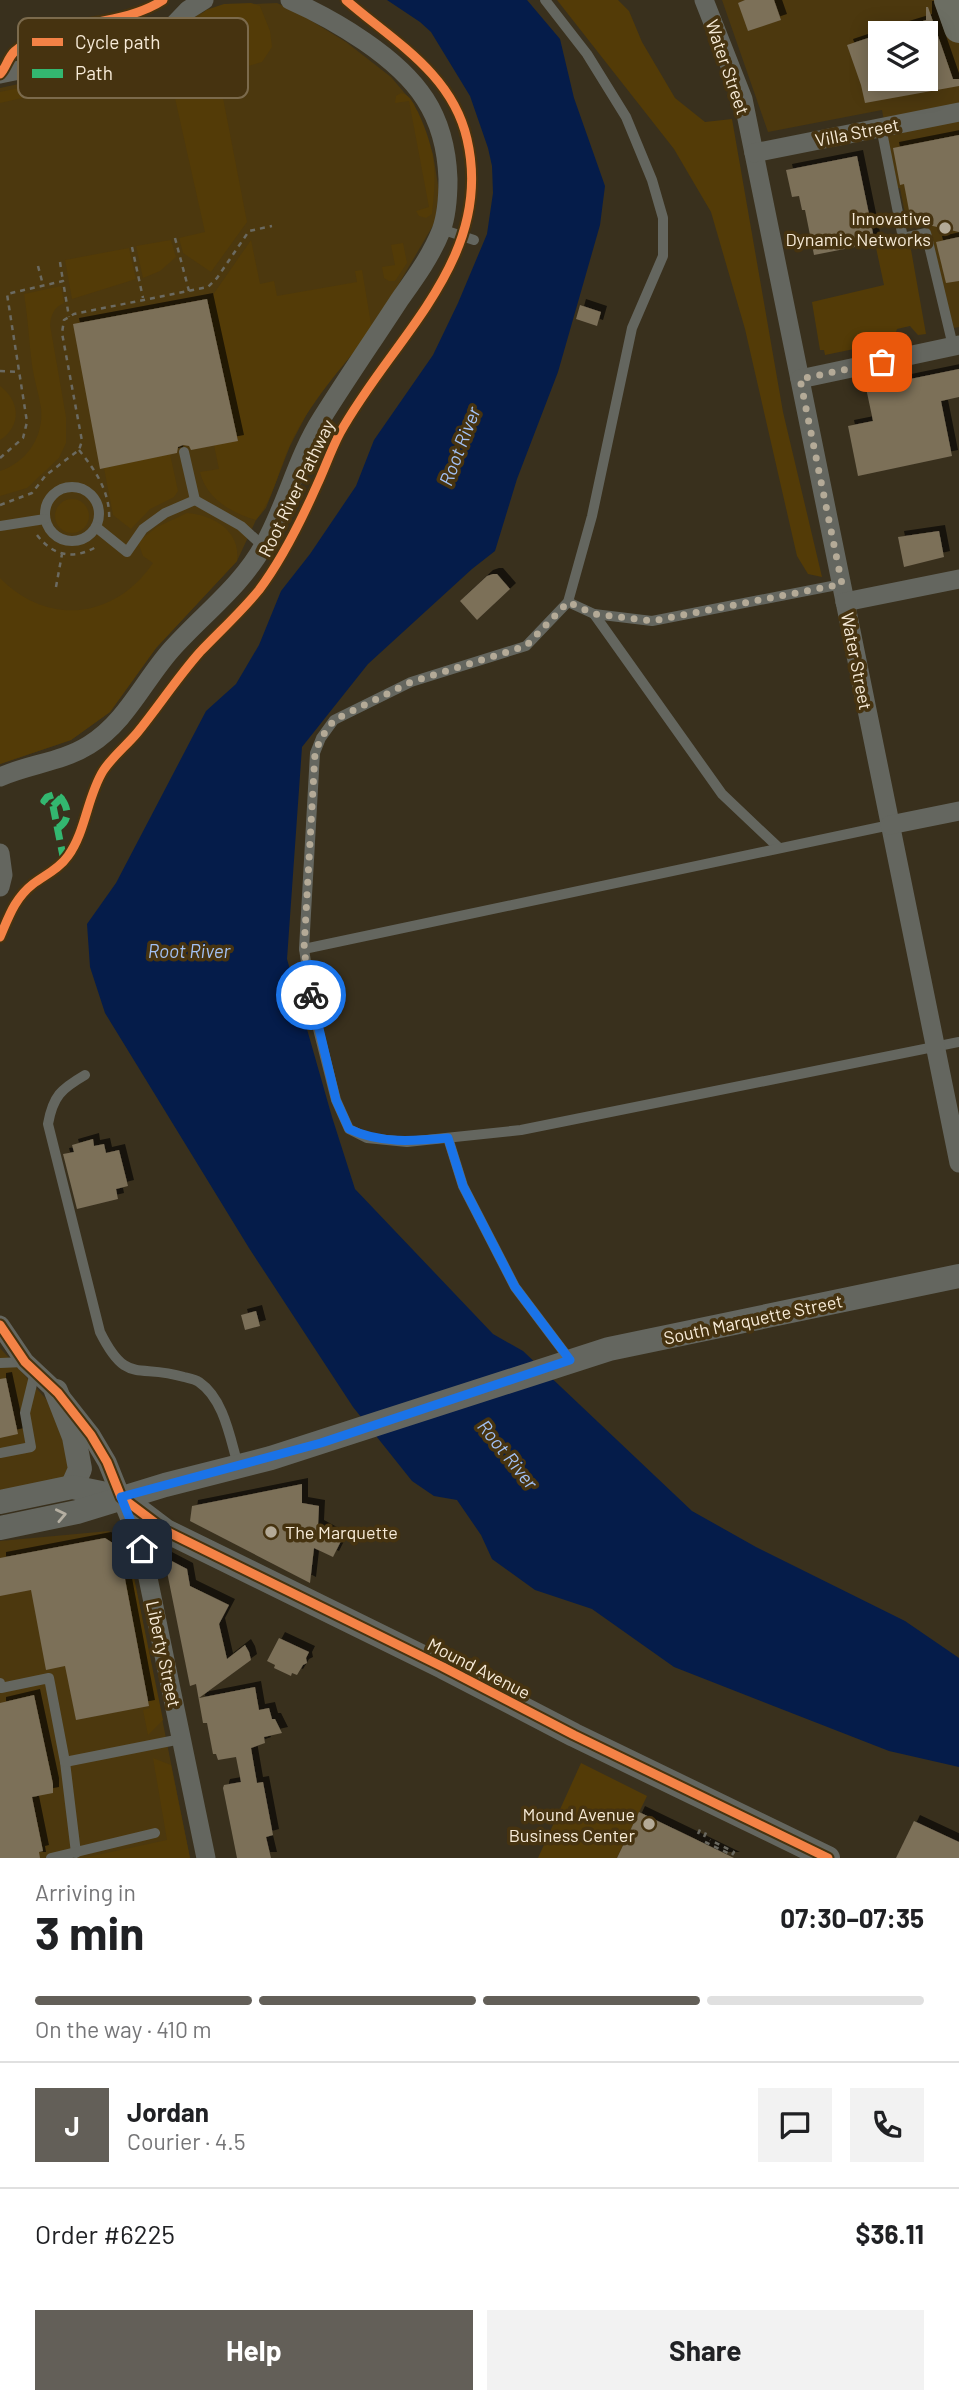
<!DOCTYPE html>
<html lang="en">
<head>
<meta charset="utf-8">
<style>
  body { margin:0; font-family:Barlow,sans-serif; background:#f2f2f2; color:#202124; height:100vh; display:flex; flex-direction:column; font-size:26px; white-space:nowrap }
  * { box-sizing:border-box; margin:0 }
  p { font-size:23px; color:#757577 }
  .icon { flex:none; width:38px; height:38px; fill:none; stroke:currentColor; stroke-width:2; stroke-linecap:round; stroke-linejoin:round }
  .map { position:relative; height:1858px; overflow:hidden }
  .details { display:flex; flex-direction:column; background:#fff; flex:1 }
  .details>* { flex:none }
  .fabs { position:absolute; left:868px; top:21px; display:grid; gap:14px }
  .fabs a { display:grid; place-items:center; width:70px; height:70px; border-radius:0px; background:#fff; box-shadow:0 4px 18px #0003; font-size:35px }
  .pin { position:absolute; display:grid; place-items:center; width:60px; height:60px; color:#fff; margin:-30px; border-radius:14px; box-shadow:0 4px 10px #0006 }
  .courier { position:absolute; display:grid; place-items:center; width:70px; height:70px; margin:-35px; border:5px solid #1a73e8; border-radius:50%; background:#fff; color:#222; box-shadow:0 2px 9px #0007 }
  .headline em { font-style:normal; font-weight:700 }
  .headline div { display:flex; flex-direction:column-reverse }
  .headline { display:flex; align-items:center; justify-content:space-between; height:119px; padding:0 35px }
  h1 { font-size:46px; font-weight:700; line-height:52px }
  .bar { display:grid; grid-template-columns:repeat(4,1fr); gap:10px 7px; align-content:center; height:84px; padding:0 35px }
  .bar i { height:9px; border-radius:5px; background:#e0e0e0 }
  .bar .active { background:#635f58 }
  .bar p { grid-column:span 4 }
  .line { display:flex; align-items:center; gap:18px; padding:0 35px; border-top:2px solid #e0e0e0 }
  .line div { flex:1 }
  .round { display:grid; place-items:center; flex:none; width:74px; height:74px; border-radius:0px; background:#f2f2f2 }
  .button { display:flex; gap:14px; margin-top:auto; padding:14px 35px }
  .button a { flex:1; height:80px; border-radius:0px; background:#635f58; color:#fff; font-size:28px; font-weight:700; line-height:80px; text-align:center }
  .button a+a { background:#f2f2f2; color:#202124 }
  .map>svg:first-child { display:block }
  .built { fill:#4c380e; fill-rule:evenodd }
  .green { fill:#533b07 }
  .water { fill:#051c4a }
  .building { fill:#7b6f59; filter:url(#shadow) }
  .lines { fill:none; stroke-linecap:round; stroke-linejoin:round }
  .path { stroke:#6b6a61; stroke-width:2.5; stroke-dasharray:5 5; stroke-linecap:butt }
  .service { stroke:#64665f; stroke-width:10 }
  .minor { stroke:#64665f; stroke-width:19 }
  .tertiary { stroke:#64665f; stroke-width:24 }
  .primary { stroke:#6c6e63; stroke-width:30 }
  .quiet { stroke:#33b770; stroke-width:7; stroke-dasharray:14 7; stroke-linecap:butt }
  .cycleway-casing { stroke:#463310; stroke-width:13 }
  .cycleway { stroke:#f48246; stroke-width:9 }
  .oneway { stroke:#b5afa2 }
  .done { stroke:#b4aa97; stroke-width:7; stroke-dasharray:0 12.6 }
  .route { stroke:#1a73e8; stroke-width:9 }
  .poi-dot { fill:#b4aa97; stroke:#463310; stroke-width:2.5 }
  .labels { text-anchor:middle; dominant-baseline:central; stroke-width:7; stroke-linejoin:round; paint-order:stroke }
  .street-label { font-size:18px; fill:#f7ebd8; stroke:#463310 }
  .poi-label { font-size:18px; fill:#f7ebd8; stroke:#463310; text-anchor:end }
  .water-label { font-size:19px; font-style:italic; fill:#a2c1f4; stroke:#463310 }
  .key { fill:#463310; stroke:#7b6a4c; stroke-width:2 }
  .key-label { font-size:19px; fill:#f7ebd8 }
</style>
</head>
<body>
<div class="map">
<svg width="959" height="1858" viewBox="0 0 959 1858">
  <defs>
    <filter id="shadow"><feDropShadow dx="6" dy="-6" stdDeviation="0" flood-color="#0009"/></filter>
  </defs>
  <rect width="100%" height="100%" fill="#39301d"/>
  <g class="built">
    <path d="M722 0H959V327L954 328 922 221 907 224 900 188H896L882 110 768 132ZM880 33H926V79H880Z"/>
    <path d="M277 3 297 12 346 42 391 77 414 104 433 154 439 191 435 222 372 330 314 400 290 446 266 508 256 520 237 561 156 648 110 712 71 740 0 764V88L121 62 159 50 198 14 227 5Z"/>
    <path d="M0 1348 55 1409 72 1458 66 1477 0 1491Z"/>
    <path d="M109 1531 121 1543 132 1568 190 1858H0V1541Z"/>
  </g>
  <g class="green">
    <path d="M557 0H618L629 11 642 42 675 98 705 122 732 119 783 412 822 577 808 574 797 556 745 329 711 212 674 149Z"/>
    <path d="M251 3 260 6 270 31 272 47 262 62 245 67 236 86 235 96 223 98 247 222 211 272 183 253 179 238 205 232 168 67 159 68 155 65 158 51 173 42 206 10 224 4Z"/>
    <path d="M47 82 51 87 49 92 0 103V92Z"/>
    <path d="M401 93C411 95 413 104 418 112 436 152 437 171 432 214L426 218 419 216 416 211 429 207 409 101 395 103 396 96Z"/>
    <path d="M894 235 910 244 926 334 918 335 910 326 897 329 893 341 825 355 824 350H820L812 302 884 285 875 243Z"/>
    <path d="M171 240 176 257 160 271 143 278 136 246Z"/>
    <path d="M251 240 260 284 274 281 277 296 357 282 355 271 362 270 372 330C342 367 310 402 290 445 278 471 274 498 256 520 232 513 206 499 200 472L219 469 214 445 238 440 208 302Z"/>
    <path d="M403 243 407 263 395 281H389L384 278 382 267 395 265 391 245Z"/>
    <path d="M129 248 136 279 72 299 65 260Z"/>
    <path d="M61 286 64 303C54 307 51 315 50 325L66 417V443L59 458 27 488 0 496V471C27 462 44 437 41 408 39 394 34 380 32 365 29 341 28 318 24 294Z"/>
    <path d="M0 386C20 401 22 426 0 440Z"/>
    <path d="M170 454 178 491 174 497 150 509 131 529 113 515 104 468Z"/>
    <circle cx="72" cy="516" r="17"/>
    <path d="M187 513C214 515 241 531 237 561L156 648 110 712 71 740 0 764V578C48 627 115 619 153 563L143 556 138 542 157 527Z"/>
    <path d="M117 1542 121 1543 132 1568 163 1720 148 1735 143 1710 150 1708Z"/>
    <path d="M153 1758 171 1765 190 1858H83L167 1840Z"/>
    <path d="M581 1763 647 1796 617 1858H538Z"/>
  </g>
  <path class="water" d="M387 0H527L560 39 574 98 605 186 600 225 558 372 517 479 495 551 472 569 368 664 302 747 287 959 332 1117 355 1189 493 1334 523 1351 692 1511 756 1547 905 1621 959 1658V1767L889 1751 674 1667 592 1609 535 1590 492 1559 481 1535 457 1500 434 1496 412 1481 353 1407 249 1248 105 1013 90 967 87 924 116 883 206 711 236 684 259 645 281 591 310 554 356 486 374 440 433 355 458 303 487 234 493 193 492 166 488 148 470 96 431 32 420 22Z"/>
  <g class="building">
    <path d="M745 0H774L781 20 748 31 738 3Z"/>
    <path d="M926 7H928L953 79H959V86L865 103 861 85 847 45 880 34V79H926V33H894L893 30 926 20Z"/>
    <path d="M959 135V232L911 221 904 184 900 185 893 148Z"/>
    <path d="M857 156 875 243 814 255 805 210H802L799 196 792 197 786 170Z"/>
    <path d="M959 237V281L946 283 936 242Z"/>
    <path d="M207 299 238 441 191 450 189 446 183 445 178 447 177 453 100 469 73 324Z"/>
    <path d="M580 305 601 312 597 326 576 319Z"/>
    <path d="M959 369V397L941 401 952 456 858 476 848 426 873 421 866 388Z"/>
    <path d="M939 531 944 557 904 567 898 537Z"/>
    <path d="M493 574H497L510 589 477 620 460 601 487 576Z"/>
    <path d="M93 1139 94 1146 104 1144 106 1153 119 1150 128 1186 116 1189 118 1199 77 1209 63 1154 74 1152 72 1145Z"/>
    <path d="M256 1311 260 1326 245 1330 241 1315Z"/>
    <path d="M6 1378 18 1434 0 1438V1379Z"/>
    <path d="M302 1484V1503L319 1506 318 1526 342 1539 333 1557 314 1548 310 1583 190 1521 192 1506Z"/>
    <path d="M105 1538 119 1547 149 1706 76 1720 65 1666 46 1670 31 1590 0 1596V1558Z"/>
    <path d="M164 1557 187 1569 190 1586 229 1605 219 1624 227 1659 245 1645 249 1652 251 1660 199 1698 255 1687 259 1710 269 1708 272 1719H275L282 1733 264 1737 265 1743 251 1748 257 1783 263 1782 273 1835 266 1837 271 1858H237L223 1788 224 1785 241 1782 236 1757 218 1760 216 1754H213L207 1723H203L196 1684 190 1686Z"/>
    <path d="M279 1638 309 1652 306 1658 307 1663 303 1665 297 1675 292 1673 291 1676 274 1668 275 1665 267 1661Z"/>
    <path d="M34 1695 53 1784V1793L32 1797 43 1851 39 1852 40 1858H0V1703Z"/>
    <path d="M639 1812 691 1837 734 1858H617Z"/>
    <path d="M914 1821 959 1842V1858H896Z"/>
  </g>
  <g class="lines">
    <g class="path">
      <path d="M175 238 189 291"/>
      <path d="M132 247 143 298"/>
      <path d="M60 262 63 281"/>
      <path d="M38 266 43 285"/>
      <path d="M0 371 20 372"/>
      <path d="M79 450C96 471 111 493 109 522"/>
      <path d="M0 458 23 438 27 422 7 294 63 281 69 317"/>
      <path d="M0 505 32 493 46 475 79 450 82 441 62 333 64 320 74 314 208 287 217 278 249 231 272 226"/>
      <path d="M37 535C53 556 73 560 96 547"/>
      <path d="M56 587 62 554"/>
      <path d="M698 1834 701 1827"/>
      <path d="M704 1837 707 1830"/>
      <path d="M705 1842 732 1855 734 1852 710 1840"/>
    </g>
    <g class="service">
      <path d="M545 0 587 54 626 117 652 180 663 218V256L632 328 592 516 568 602 526 646 411 682 334 720 321 738 315 753 304 949 314 1013 336 1100 349 1129 367 1138 407 1142 521 1130 959 1042"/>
      <path d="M133 15 143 45"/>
      <path d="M881 127 903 238 926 233 953 346"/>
      <path d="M441 229 474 240"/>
      <circle cx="72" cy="514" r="27"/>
      <path d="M195 500 241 526 263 546"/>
      <path d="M0 526 45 519"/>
      <path d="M96 527 127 552 143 529 165 513 195 500 184 452"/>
      <path d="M568 602 594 614 652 621 842 584"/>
      <path d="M594 614 722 794 779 848"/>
      <path d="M304 949 890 825"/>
      <path d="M85 1075C61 1089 53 1096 48 1124L100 1332C127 1386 137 1363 184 1377 188 1378 195 1379 199 1382 224 1399 230 1438 238 1465"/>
      <path d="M448 1138 463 1186 515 1287 570 1360"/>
      <path d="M0 1363 24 1362"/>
      <path d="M0 1453 31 1447 25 1413 35 1372"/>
      <path d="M0 1683 1 1688 49 1678 65 1762 76 1853"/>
      <path d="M65 1762 181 1739"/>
      <path d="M51 1858 155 1833"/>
    </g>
    <g class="minor">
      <path d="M704 0 743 99 959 1163"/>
      <path d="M0 74 143 45 166 33 188 10 204 0"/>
      <path d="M754 153 959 112"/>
      <path d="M800 379 959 345"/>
      <path d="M845 602 959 579"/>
      <path d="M0 777C29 764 62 762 89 745 126 722 143 682 171 650 203 614 242 586 265 543 287 503 297 457 322 418 347 378 374 339 400 299 415 278 431 256 441 231 447 215 448 197 448 179 447 152 440 122 425 99 398 57 335 20 290 0"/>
      <path d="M890 825 959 811"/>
      <path d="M0 853 3 875 0 887"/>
      <path d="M0 1325 25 1362 58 1393 91 1435 107 1462 142 1549 206 1858"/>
    </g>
    <g class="tertiary">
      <path d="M56 1391 74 1437 80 1469 72 1487"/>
      <path d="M0 1502 72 1487 121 1497 166 1531 443 1667 574 1735 828 1858"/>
      <path d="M0 1528 77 1512 165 1485 271 1458 609 1349 959 1276"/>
    </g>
    <path class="primary" d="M949 0 959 28"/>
    <g class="quiet">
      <path d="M53 806 61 798 56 794 47 797 44 801 53 806 64 861"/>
      <path d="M58 828C70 820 69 809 61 798"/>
    </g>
    <defs>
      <g id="cycleway">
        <path d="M0 74C6 68 8 57 15 51 51 18 120 29 163 0"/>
        <path d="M0 937C9 916 15 898 33 884 45 875 59 869 68 856 86 831 87 797 103 771 112 757 126 746 137 733 159 706 177 678 200 652 220 631 241 612 259 590 283 558 301 521 317 485 325 468 331 450 340 433 392 338 495 259 467 139 452 73 393 41 346 0"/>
        <path d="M0 1325 25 1362 58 1393 91 1435 107 1462 121 1497 166 1531 443 1667 574 1735 828 1858"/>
      </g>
    </defs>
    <use href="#cycleway" class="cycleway-casing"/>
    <use href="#cycleway" class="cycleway"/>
  </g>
  <defs><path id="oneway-chevron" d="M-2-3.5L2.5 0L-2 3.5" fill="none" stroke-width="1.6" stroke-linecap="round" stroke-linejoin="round" transform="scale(1.75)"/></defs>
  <use class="oneway" href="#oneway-chevron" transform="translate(61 1515) rotate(-12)"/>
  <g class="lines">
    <path class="done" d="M311 995 304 949 315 753 321 738 334 720 411 682 526 646 568 602 594 614 652 621 842 584 800 379 882 362"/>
    <path class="route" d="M142 1549 121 1497 321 1443 570 1360 515 1287 463 1186 448 1138C414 1141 381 1144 349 1129L336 1100 311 995"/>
  </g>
  <g class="poi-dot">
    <circle cx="945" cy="228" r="7"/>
    <circle cx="271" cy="1532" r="7"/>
    <circle cx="649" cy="1824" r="7"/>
  </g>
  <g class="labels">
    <g class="street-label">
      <text transform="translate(728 67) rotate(71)">Water Street</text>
      <text transform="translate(857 132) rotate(-11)">Villa Street</text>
      <text transform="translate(296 488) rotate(-64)">Root River Pathway</text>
      <text transform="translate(857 661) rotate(79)">Water Street</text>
      <text transform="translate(753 1319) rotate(-12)">South Marquette Street</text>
      <text transform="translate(164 1654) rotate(78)">Liberty Street</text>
      <text transform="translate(479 1668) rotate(27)">Mound Avenue</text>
    </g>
    <g class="poi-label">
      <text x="931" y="218">Innovative<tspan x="931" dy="21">Dynamic Networks</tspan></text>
      <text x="285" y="1532" text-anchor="start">The Marquette</text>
      <text x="635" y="1814">Mound Avenue<tspan x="635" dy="21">Business Center</tspan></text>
    </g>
    <g class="water-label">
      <text transform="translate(459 446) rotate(-69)">Root River</text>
      <text x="189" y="950">Root River</text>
      <text transform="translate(508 1454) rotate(51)">Root River</text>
    </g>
  </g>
  <rect x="18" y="18" width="230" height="80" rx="10" class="key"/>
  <rect x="32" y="38" width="31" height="8" fill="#f48246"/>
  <rect x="32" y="69" width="31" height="9" fill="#33b770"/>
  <g class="key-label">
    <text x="75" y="49">Cycle path</text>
    <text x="75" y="80">Path</text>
  </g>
</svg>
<div class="fabs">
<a><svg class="icon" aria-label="layers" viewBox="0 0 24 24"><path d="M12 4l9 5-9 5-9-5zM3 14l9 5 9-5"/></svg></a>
</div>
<div class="pin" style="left:882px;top:362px;background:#ea580c"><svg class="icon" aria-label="bag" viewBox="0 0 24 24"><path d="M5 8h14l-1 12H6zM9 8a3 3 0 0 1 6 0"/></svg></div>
<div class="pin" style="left:142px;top:1549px;background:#1f2937"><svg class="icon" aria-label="home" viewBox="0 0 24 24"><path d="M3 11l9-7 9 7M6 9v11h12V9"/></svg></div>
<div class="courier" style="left:311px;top:995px"><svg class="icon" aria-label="bike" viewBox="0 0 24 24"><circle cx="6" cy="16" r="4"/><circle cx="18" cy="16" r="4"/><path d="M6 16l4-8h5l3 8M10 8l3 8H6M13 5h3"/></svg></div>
</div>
<section class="details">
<div class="headline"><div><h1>3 min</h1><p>Arriving in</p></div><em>07:30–07:35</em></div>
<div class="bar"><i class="active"></i><i class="active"></i><i class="active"></i><i></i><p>On the way · 410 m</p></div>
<div class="line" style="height:126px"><b class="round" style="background:#635f58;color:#fff">J</b><div><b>Jordan</b><p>Courier · 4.5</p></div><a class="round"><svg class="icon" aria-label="chat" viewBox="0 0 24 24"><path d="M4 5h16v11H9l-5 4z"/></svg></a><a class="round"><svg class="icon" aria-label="phone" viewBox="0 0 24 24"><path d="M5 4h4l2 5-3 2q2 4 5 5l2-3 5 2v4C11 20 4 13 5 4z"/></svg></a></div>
<div class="line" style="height:91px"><div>Order #6225</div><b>$36.11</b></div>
<div class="button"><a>Help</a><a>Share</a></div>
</section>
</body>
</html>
